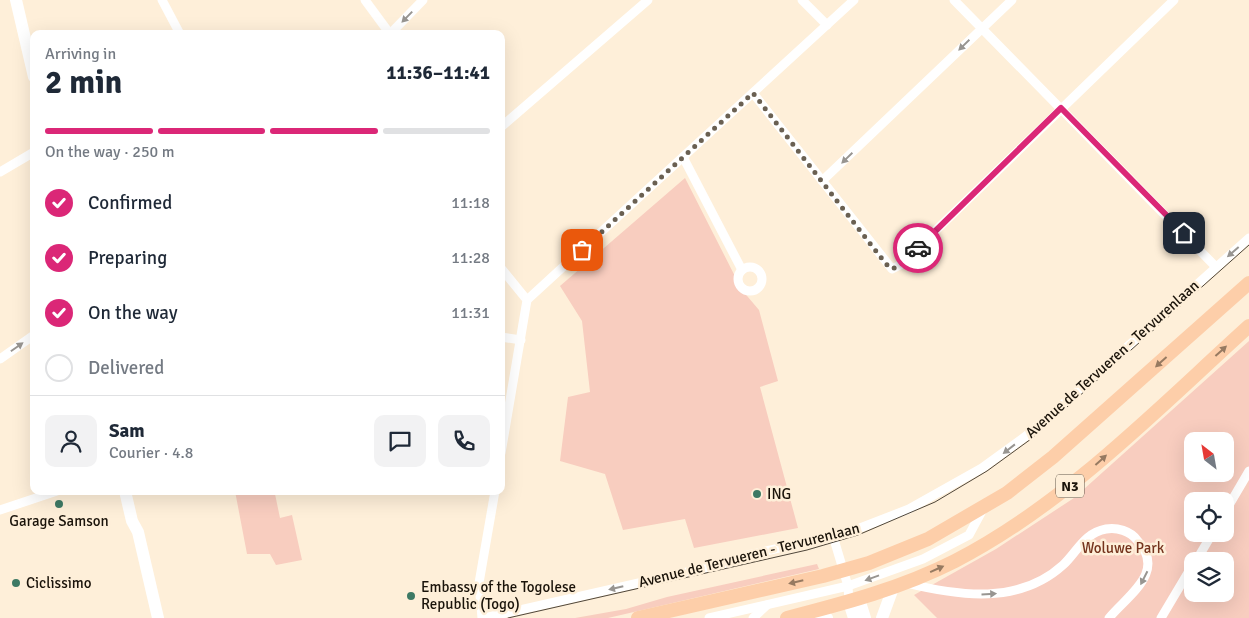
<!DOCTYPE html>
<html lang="en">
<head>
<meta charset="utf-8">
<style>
  body { margin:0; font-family:Signika,sans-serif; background:#f2f2f3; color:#1f2937; height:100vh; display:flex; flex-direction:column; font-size:19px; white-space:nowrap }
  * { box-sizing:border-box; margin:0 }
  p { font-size:16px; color:#747a83 }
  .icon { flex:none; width:28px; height:28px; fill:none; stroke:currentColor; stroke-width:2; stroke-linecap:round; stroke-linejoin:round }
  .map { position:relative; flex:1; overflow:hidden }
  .drawer { position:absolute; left:30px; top:30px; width:475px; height:465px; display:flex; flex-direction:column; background:#fff; border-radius:10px; box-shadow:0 5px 20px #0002 }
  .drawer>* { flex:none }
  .needle { width:32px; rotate:329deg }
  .buttons { position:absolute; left:1184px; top:432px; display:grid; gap:10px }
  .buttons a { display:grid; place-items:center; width:50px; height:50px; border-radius:10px; background:#fff; box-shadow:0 5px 20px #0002; font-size:25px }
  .pin { position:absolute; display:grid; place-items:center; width:42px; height:42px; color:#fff; margin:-21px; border-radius:10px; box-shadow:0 2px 8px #0006 }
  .courier { position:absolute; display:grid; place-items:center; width:50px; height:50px; margin:-25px; border:4px solid #db2777; border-radius:50%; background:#fff; color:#222; box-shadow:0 1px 6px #0007 }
  .summary em { font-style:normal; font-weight:700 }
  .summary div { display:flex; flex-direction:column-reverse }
  .summary { display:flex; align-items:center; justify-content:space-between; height:85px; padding:0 15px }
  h1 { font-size:32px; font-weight:700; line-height:38px }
  .bar { display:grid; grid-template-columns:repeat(4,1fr); gap:8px 5px; align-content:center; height:60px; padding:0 15px }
  .bar i { height:6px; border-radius:4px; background:#e0e1e3 }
  .bar .current { background:#db2777 }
  .bar p { grid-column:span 4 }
  .line { display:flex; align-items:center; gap:12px; padding:0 15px; border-top:1px solid #e0e1e3 }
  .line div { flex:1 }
  .round { display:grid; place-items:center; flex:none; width:52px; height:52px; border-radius:10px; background:#f2f2f3 }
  ol { padding:0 15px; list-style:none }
  li { display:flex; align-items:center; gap:15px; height:55px }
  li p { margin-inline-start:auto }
  li .icon { padding:5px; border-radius:50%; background:#db2777; color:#fff; stroke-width:4 }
  li:last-child { color:#747a83 }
  li i { width:28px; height:28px; border:2px solid #e0e1e3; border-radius:50% }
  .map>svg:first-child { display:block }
  .green { fill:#f8cdbf; fill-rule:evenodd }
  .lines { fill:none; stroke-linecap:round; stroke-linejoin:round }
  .street { stroke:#fff; stroke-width:9 }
  .secondary { stroke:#fff; stroke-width:12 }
  .primary { stroke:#fdcea9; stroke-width:14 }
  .tram { stroke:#4f463a; stroke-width:1 }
  .oneway { fill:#989591 }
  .oneway2 { fill:#977a61 }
  .done { stroke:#6a6052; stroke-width:5; stroke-dasharray:0 9 }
  .route { stroke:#db2777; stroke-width:6 }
  .poi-dot { fill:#3d7964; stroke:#feefd9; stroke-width:2 }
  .labels { text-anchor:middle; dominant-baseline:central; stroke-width:5; stroke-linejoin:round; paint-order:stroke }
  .shield { fill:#feefd9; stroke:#5e5548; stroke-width:1 }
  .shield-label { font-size:14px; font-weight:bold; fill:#1a130a }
  .street-label { font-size:15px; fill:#1a130a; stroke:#feefd9 }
  .poi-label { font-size:15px; fill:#1a130a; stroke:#feefd9; text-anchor:start }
  .park-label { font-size:15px; fill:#75341d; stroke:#feefd9 }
</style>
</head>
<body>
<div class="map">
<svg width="1249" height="618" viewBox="0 0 1249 618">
  <rect width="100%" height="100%" fill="#feefd9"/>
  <g class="green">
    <path d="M685 178 742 290 759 310 778 381 760 387 798 528 694 548 685 519 623 530 605 474 560 461 568 397 590 392 582 321 560 286Z"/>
    <path d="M1249 341V618H937L914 595 996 549 1074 498ZM1192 441H1225V474H1192ZM1192 501H1225V534H1192ZM1192 561H1225V594H1192Z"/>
    <path d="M235 491H285L275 494 280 518 292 515 302 560 276 565 270 554H247Z"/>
    <path d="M817 564 819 569 608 618H575L626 609 667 597Z"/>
  </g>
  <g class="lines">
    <g class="street">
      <path d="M162 0 180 34"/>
      <path d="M365 0 390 34"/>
      <path d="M802 0 827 25"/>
      <path d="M954 0 1216 267"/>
      <path d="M390 34 423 0"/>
      <path d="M753 93 892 269 900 265 1174 0"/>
      <path d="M501 127 648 0"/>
      <path d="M683 157 742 270"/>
      <path d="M0 172 34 152"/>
      <path d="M822 181 1012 0"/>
      <circle cx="750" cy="279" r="12"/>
      <path d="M501 268 527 300 501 453"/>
      <path d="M527 300 854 0"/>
      <path d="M501 337 521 340"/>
      <path d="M0 359 34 335"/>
      <path d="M0 510 57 491"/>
      <path d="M1225 512 1249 471"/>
      <path d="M833 536 848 586 849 602"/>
      <path d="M1196 561 1212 534"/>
      <path d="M906 583C959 596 1019 605 1063 565 1077 552 1084 533 1106 529 1117 527 1130 531 1137 540 1167 572 1128 595 1109 618"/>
      <path d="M482 618 479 583 495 491"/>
      <path d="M484 618 731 562 748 555 833 536 860 528 909 509 982 468 1026 436 1061 406 1249 238"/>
      <path d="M709 618 848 586 923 559 969 535 983 509"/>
      <path d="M753 618 767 605"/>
      <path d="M1161 618 1192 566"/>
    </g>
    <g class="secondary">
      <path d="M16 0 34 77"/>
      <path d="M125 491 132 521 138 532 158 618"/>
      <path d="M859 599 865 618"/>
      <path d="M849 602 854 618"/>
      <path d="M811 612 827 618"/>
      <path d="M882 618 893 588"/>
    </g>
    <g class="primary">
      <path d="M638 618 823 576 869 563 928 539 1007 493 1053 457 1249 283"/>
      <path d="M787 618C845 603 902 588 955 561 1067 503 1156 410 1249 326"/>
    </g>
    <path class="tram" d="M508 618 807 550 858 535 935 502 987 471 1031 439 1249 245"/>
  </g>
  <defs><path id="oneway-solid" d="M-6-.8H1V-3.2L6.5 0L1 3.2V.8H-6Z" transform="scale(1.25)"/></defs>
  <g class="oneway">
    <use href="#oneway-solid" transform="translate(407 17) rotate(134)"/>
    <use href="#oneway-solid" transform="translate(964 45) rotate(136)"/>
    <use href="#oneway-solid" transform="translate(847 158) rotate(136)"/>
    <use href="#oneway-solid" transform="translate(1233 252) rotate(139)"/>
    <use href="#oneway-solid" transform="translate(17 347) rotate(-35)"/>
    <use href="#oneway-solid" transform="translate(1009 449) rotate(142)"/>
    <use href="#oneway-solid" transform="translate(872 578) rotate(160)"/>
    <use href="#oneway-solid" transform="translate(1144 578) rotate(117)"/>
    <use href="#oneway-solid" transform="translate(616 588) rotate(167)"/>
    <use href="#oneway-solid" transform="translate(989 594) rotate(-3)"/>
  </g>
  <g class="oneway2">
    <use href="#oneway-solid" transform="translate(1221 351) rotate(-42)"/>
    <use href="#oneway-solid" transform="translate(1161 362) rotate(138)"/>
    <use href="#oneway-solid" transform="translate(1101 460) rotate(-42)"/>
    <use href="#oneway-solid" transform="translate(937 569) rotate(-24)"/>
    <use href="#oneway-solid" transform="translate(796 582) rotate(167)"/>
  </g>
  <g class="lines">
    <path class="done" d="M582 250 753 93 886 264 892 269 900 265 918 248"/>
    <path class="route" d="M918 248 1061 108 1184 233"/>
  </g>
  <g class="poi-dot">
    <circle cx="757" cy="494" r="5"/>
    <circle cx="59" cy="504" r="5"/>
    <circle cx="16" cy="583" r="5"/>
    <circle cx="411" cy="596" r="5"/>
  </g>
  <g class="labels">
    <rect class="shield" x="1056" y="474.5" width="28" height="23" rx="4"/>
    <g class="shield-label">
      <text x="1070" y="486">N3</text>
    </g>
    <g class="street-label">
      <text transform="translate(1112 359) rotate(-42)">Avenue de Tervueren - Tervurenlaan</text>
      <text transform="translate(749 555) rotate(-14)">Avenue de Tervueren - Tervurenlaan</text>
    </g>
    <g class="poi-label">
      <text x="767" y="494">ING</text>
      <text x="59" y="521" text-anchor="middle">Garage Samson</text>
      <text x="26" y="583">Ciclissimo</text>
      <text x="421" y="587">Embassy of the Togolese<tspan x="421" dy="17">Republic (Togo)</tspan></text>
    </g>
    <g class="park-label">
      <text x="1123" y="548">Woluwe Park</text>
    </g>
  </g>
</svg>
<div class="buttons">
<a><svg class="needle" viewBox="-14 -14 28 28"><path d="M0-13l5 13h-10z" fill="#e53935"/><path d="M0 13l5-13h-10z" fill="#747a83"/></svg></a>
<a><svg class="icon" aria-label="locate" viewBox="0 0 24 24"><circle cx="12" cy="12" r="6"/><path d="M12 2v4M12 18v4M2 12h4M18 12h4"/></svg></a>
<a><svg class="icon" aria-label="layers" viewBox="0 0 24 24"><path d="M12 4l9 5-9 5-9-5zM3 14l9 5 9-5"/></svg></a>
</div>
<div class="pin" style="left:582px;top:250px;background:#ea580c"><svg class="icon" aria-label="bag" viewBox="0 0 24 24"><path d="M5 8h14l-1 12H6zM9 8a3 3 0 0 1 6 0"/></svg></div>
<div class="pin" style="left:1184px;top:233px;background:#1f2937"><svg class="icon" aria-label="home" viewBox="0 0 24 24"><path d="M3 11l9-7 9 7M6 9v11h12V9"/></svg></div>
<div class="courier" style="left:918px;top:248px"><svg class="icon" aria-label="car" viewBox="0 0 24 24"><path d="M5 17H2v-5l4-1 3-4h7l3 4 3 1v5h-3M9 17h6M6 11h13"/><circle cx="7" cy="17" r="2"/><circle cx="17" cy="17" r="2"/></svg></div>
<section class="drawer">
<div class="summary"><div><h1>2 min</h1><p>Arriving in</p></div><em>11:36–11:41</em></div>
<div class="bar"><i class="current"></i><i class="current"></i><i class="current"></i><i></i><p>On the way · 250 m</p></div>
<ol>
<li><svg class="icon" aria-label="check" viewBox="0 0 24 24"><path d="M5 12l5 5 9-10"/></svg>Confirmed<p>11:18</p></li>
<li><svg class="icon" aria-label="check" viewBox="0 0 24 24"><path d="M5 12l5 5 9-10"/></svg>Preparing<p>11:28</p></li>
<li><svg class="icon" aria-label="check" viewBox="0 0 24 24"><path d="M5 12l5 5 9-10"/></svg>On the way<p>11:31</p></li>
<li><i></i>Delivered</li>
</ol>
<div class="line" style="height:90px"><a class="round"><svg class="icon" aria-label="person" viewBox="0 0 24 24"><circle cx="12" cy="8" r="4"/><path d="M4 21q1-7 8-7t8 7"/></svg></a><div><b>Sam</b><p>Courier · 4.8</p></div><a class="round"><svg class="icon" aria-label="chat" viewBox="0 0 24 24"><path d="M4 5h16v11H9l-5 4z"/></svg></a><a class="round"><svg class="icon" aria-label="phone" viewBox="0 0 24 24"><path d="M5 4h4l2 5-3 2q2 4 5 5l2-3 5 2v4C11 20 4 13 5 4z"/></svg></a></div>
</section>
</div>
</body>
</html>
